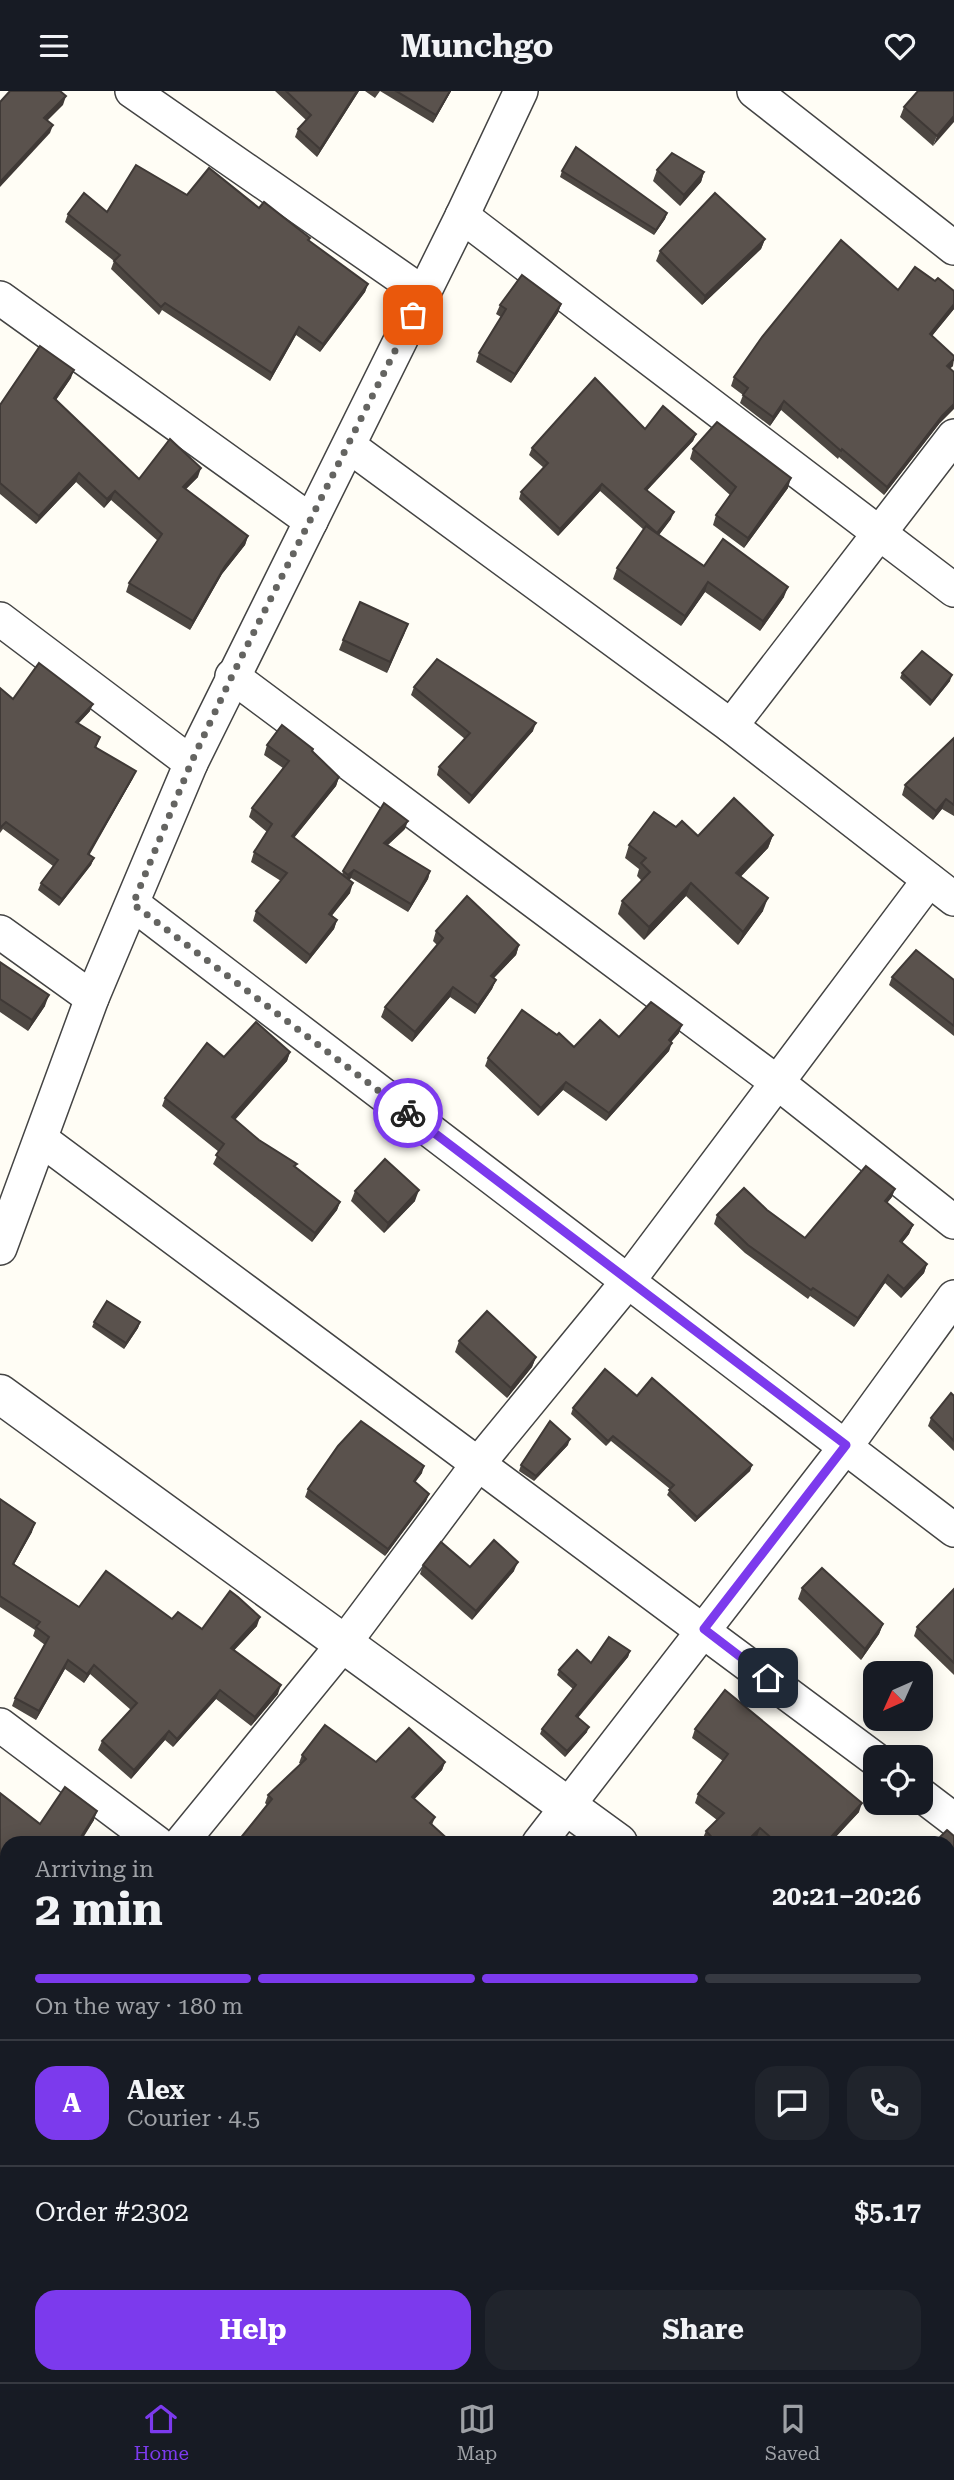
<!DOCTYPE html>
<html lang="en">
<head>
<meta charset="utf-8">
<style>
  body { margin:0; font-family:"Roboto Serif",serif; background:#20242c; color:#f1f3f6; height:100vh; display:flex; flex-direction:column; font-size:26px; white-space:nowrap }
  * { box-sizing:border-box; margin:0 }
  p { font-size:23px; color:#9ea1a6 }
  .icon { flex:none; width:38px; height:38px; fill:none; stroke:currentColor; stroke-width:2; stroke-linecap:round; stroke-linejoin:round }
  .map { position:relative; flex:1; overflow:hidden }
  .panel { position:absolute; left:0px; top:1745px; width:956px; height:548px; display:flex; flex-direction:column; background:#171b24; border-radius:21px 21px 0 0; box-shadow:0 4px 18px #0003 }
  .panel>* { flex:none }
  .needle { width:46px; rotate:225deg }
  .tools { position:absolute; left:863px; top:1570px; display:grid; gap:14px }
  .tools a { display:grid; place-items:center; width:70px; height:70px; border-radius:14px; background:#171b24; box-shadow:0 4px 18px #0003; font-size:35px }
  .pin { position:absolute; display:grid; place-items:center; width:60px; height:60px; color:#fff; margin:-30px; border-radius:14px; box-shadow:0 4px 10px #0006 }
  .courier { position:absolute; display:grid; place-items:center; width:70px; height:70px; margin:-35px; border:5px solid #7c3aed; border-radius:50%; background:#fff; color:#222; box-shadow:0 2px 9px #0007 }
  .headline em { font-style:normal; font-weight:700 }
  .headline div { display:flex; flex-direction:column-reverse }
  .headline { display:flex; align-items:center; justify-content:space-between; height:119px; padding:0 35px }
  h1 { font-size:46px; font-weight:700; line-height:52px }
  .bar { display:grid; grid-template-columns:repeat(4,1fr); gap:10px 7px; align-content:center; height:84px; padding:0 35px }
  .bar i { height:9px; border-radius:5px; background:#363941 }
  .bar .active { background:#7c3aed }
  .bar p { grid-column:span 4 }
  .line { display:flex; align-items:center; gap:18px; padding:0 35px; border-top:2px solid #363941 }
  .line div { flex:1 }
  .round { display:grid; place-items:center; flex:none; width:74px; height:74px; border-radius:21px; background:#20242c }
  .action { display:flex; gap:14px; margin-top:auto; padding:14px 35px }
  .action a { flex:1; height:80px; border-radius:21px; background:#7c3aed; color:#fff; font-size:28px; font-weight:700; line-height:80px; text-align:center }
  .action a+a { background:#20242c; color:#f1f3f6 }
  header { display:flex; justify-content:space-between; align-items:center; height:91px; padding:0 35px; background:#171b24; font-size:32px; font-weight:700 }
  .tab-bar { display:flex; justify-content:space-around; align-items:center; height:98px; border-top:2px solid #363941; background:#171b24; font-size:19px; color:#9ea1a6 }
  .tab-bar a { display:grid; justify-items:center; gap:4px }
  .tab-bar .active { color:#7c3aed }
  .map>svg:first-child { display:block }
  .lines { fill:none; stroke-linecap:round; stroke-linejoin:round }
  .minor-casing { stroke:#444; stroke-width:36 }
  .tertiary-casing { stroke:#444; stroke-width:41 }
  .minor { stroke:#fff; stroke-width:33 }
  .tertiary { stroke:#fff; stroke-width:38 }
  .wall { fill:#4d4742 }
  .shaded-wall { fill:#3f3936 }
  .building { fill:#5a524d; stroke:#3f3936; stroke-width:2 }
  .done { stroke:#646461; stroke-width:7; stroke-dasharray:0 12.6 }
  .route { stroke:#7c3aed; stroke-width:9 }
</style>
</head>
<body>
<header><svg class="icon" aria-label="menu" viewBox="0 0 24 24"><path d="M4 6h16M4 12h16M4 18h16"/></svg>Munchgo<svg class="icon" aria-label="heart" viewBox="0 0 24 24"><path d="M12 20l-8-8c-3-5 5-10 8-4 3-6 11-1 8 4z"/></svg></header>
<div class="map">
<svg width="954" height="2291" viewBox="0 0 954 2291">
  <rect width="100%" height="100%" fill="#fffdf5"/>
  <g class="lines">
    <defs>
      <g id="minor">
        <path d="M132 0 423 202"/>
        <path d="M754 0 954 157"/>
        <path d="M462 125 954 499"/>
        <path d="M0 207 311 430"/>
        <path d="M349 355 731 635 954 808"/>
        <path d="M0 528 191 672"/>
        <path d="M232 585 778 992 954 1131"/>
        <path d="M731 635 954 345"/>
        <path d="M133 813 954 1439"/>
        <path d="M0 841 92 907"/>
        <path d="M42 1049 875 1668"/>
        <path d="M0 1157 92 907 191 672 462 125 521 0"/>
        <path d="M0 1634 157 1752"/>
        <path d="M920 1703 954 1729"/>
        <path d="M181 1752 345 1551 478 1373 629 1189 929 789"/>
        <path d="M539 1752 846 1355 954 1206"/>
        <path d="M0 1983 7 1989"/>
        <path d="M948 2062 954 2054"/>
        <path d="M398 2286 405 2291"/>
        <path d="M844 2286 851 2291"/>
        <path d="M128 2291 132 2286"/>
        <path d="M776 2291 780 2286"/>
      </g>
      <g id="tertiary">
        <path d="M0 1303 618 1752"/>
        <path d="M948 2012 954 2016"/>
      </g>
    </defs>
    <use href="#minor" class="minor-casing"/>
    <use href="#tertiary" class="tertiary-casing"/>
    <use href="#minor" class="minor"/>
    <use href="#tertiary" class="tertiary"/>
  </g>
  <g class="wall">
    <path d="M275 0H359L317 66 295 46 298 38 306 29Z"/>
    <path d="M365 0H451L433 32 380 0 375 7Z"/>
    <path d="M954 0 933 55 900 26 904 16Z"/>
    <path d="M657 79 704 81 701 91 680 115 653 90Z"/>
    <path d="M562 80 667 122 665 128 654 144 560 86Z"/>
    <path d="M187 104 259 117 310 147 309 150 368 193 365 201 320 261 296 244 270 290 162 219 159 224 111 178 114 170 65 131 68 123 107 121Z"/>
    <path d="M765 148 761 158 702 214 656 170 660 160Z"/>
    <path d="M898 199 954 218 932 245 953 275 950 277 939 333 884 404 839 366 838 368 781 319 770 335 740 312 743 304 731 295 734 286Z"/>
    <path d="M561 213 558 222 511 292 476 271 479 262 501 226 496 223 500 214Z"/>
    <path d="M71 287 56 309 139 388 198 386 186 398 248 445 245 454 222 483 190 539 126 501 129 492 158 450 111 409 104 417 76 391 36 433 0 403V314Z"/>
    <path d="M645 338 696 343 693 350 647 399 671 428 659 444 704 475 784 506 760 540 705 501 681 535 613 488 617 477 644 439 600 400 558 445 519 408 521 401 544 377 529 364 532 357Z"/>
    <path d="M693 358 788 397 744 457 713 434 716 424 730 404 690 368Z"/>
    <path d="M408 533 387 582 339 559 343 549Z"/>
    <path d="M902 582 950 590 930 615 900 587Z"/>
    <path d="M414 596 533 640 469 713 437 684 439 676 465 648 411 604Z"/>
    <path d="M0 597 13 608 90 620 78 633 100 646 96 657 133 687 89 763 94 767 91 774 59 815 38 799 41 792 53 775 3 738 0 742Z"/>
    <path d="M954 647V725L942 718 933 729 902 704 905 694Z"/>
    <path d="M267 654 313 658 312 661 339 686 336 695 294 747 342 784 343 780 405 738 388 754 430 780 428 788 408 821 351 787 349 789 350 802 332 824 337 829 334 838 306 873 253 830 256 820 281 790 251 771 254 761 267 741 249 726 252 717 283 677 264 664Z"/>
    <path d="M676 736 698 745 773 744 768 757 740 786 763 820 738 854 686 805 644 849 618 823 622 810 642 790 637 785 639 778 625 767 629 754Z"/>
    <path d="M436 840 519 854 516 864 494 887 496 889 492 898 475 923 450 906 412 951 381 926 385 916 437 854 433 850Z"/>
    <path d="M0 871 45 915 28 940 0 921Z"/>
    <path d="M892 886 954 889V945L889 894Z"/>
    <path d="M679 942 671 951 669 960 606 1030 563 999 538 1025 485 975 488 967 574 956 619 946Z"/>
    <path d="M290 961 287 970 235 1029 259 1049 297 1073 295 1076 340 1111 337 1119 312 1151 213 1073 219 1061 162 1015 165 1007 224 966Z"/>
    <path d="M355 1100 415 1110 384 1142 351 1110Z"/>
    <path d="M892 1106 887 1112 913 1134 909 1143 902 1152 927 1173 924 1182 901 1207 885 1192 854 1236 810 1205 808 1208 745 1162 714 1133 717 1124 767 1119 805 1147Z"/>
    <path d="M94 1231H140L138 1237 124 1258 92 1236Z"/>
    <path d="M459 1250 536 1266 532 1276 507 1307 455 1261Z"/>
    <path d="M637 1305 752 1374 750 1380 695 1431 667 1404 670 1398 611 1350 606 1355 571 1323 573 1317Z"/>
    <path d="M954 1305V1360L928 1335 931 1327Z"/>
    <path d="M568 1354 534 1390 519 1380 521 1374Z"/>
    <path d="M422 1382 415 1391 429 1403 426 1410 385 1465 305 1406 308 1398Z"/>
    <path d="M0 1408 32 1441 14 1473 79 1516 172 1528 202 1538 257 1535 234 1559 278 1603 251 1635 216 1608 173 1656 165 1649 131 1688 98 1659 102 1650 131 1619 90 1583 84 1592 65 1578 36 1629 12 1615 15 1607 45 1554 33 1545 35 1539 0 1516Z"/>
    <path d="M423 1474 470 1476 514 1480 472 1529 420 1483Z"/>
    <path d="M802 1497 883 1533 879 1543 861 1569 798 1508Z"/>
    <path d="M954 1498V1584L914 1545 917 1536Z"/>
    <path d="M630 1560 628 1566 578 1627 587 1641 565 1666 540 1643 542 1638 573 1598 557 1584 559 1579 591 1572Z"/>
    <path d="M695 1638 859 1721 833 1749 835 1752H763L757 1746 751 1752H705L702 1749 706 1740 717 1729 695 1712 698 1703 723 1670 692 1647Z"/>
    <path d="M302 1664 376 1671H445L442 1679 414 1708 435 1726 432 1734 452 1752H238L239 1749 267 1714 265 1712 268 1704 301 1673 299 1672Z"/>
    <path d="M0 1702 40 1733 94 1729 83 1747 7 1752V1827L0 1822Z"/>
    <path d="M954 1745V1950L948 1945V1752Z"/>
    <path d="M0 2135 7 2142V2213L0 2207Z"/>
    <path d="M216 2286H290L296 2291H222Z"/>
    <path d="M521 2286H541L537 2291H526Z"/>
    <path d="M566 2286H641L645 2289 755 2291H572Z"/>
  </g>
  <g class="shaded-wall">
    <path d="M357 0H359L317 66 320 58Z"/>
    <path d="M450 0H451L433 32 436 24Z"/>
    <path d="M66 5 63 14 41 36 44 27Z"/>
    <path d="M954 25V31L933 55 937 45Z"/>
    <path d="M53 34 50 42 0 96V91Z"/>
    <path d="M704 81 701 91 680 115 684 104Z"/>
    <path d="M667 122 665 128 654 144 656 139Z"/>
    <path d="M765 148 761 158 702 214 705 205Z"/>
    <path d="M368 193 365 201 320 261 323 253Z"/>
    <path d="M561 213 558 222 511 292 515 283Z"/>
    <path d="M954 213V218L927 251 930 243Z"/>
    <path d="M299 236 296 244 270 290 272 282Z"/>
    <path d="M954 268 953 275 944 283 947 275Z"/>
    <path d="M74 279 71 287 51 316 54 307Z"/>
    <path d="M784 310 781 319 770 335 773 326Z"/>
    <path d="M954 313V318L939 333 884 404 887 396 942 325Z"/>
    <path d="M696 343 693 350 642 405 645 398Z"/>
    <path d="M201 377 198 386 180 404 183 396Z"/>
    <path d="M79 382 76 391 36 433 39 425Z"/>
    <path d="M791 387 788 397 744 457 748 447Z"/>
    <path d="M602 393 600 400 558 445 560 438Z"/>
    <path d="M115 400 111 409 104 417 107 408Z"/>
    <path d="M674 421 671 428 655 449 657 442Z"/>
    <path d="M248 445 245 454 222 483 190 539 193 530 225 475Z"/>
    <path d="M708 491 705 501 681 535 685 525Z"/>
    <path d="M788 496 784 506 760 540 763 530Z"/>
    <path d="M408 533 404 544 387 582 390 571Z"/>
    <path d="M952 584 950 590 930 615 932 610Z"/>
    <path d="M93 613 90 620 73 638 76 631Z"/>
    <path d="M536 632 533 640 469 713 472 705Z"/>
    <path d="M136 680 133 687 86 770 88 763Z"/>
    <path d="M339 686 336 695 288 754 292 745Z"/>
    <path d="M946 708 942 718 933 729 936 720Z"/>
    <path d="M408 730 405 738 381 760 384 752Z"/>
    <path d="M773 744 768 757 731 796 736 782Z"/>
    <path d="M94 767 91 774 59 815 62 808Z"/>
    <path d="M354 779 351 787 345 793 348 784Z"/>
    <path d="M430 780 428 788 408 821 411 813Z"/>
    <path d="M353 792 350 802 326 832 329 823Z"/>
    <path d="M691 792 686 805 644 849 649 836Z"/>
    <path d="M768 807 763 820 738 854 743 841Z"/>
    <path d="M337 829 334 838 306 873 310 864Z"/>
    <path d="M519 854 516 864 487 894 491 885Z"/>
    <path d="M496 889 492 898 475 923 478 914Z"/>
    <path d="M453 896 450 906 412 951 415 941Z"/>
    <path d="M49 904 45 915 28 940 32 929Z"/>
    <path d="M682 934 679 942 666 957 669 949Z"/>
    <path d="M672 952 669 960 606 1030 609 1022Z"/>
    <path d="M290 961 287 970 229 1035 232 1026Z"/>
    <path d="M566 991 563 999 538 1025 541 1017Z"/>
    <path d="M895 1098 892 1106 881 1119 885 1110Z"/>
    <path d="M419 1099 415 1110 384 1142 388 1132Z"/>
    <path d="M340 1111 337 1119 312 1151 315 1142Z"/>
    <path d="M913 1134 909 1143 896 1159 900 1150Z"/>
    <path d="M927 1173 924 1182 901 1207 904 1198Z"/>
    <path d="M888 1184 885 1192 854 1236 858 1227Z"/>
    <path d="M140 1231 138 1237 124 1258 126 1252Z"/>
    <path d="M536 1266 532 1276 507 1307 511 1297Z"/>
    <path d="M570 1348 568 1354 534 1390 536 1385Z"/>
    <path d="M752 1374 750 1380 695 1431 697 1426Z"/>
    <path d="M424 1375 422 1382 411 1397 414 1390Z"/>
    <path d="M429 1403 426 1410 385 1465 388 1458Z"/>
    <path d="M35 1432 32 1441 9 1482 13 1473Z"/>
    <path d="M518 1471 514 1480 472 1529 476 1520Z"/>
    <path d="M260 1526 257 1535 228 1566 231 1557Z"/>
    <path d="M883 1533 879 1543 861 1569 865 1558Z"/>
    <path d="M630 1560 628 1566 574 1631 576 1625Z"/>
    <path d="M68 1569 65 1578 36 1629 39 1620Z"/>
    <path d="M94 1574 90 1583 84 1592 87 1583Z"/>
    <path d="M281 1594 278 1603 251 1635 255 1626Z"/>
    <path d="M220 1599 216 1608 173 1656 177 1648Z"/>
    <path d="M589 1636 587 1641 565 1666 567 1660Z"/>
    <path d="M169 1640 165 1649 131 1688 134 1679Z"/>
    <path d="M445 1671 442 1679 409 1714 412 1706Z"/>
    <path d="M862 1712 859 1721 830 1752V1747Z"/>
    <path d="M97 1720 94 1729 79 1752 81 1746Z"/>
    <path d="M760 1737 757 1746 751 1752H745Z"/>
    <path d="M7 2071 6 2080 0 2088V2080Z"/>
    <path d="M76 2286H79L75 2291H72Z"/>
    <path d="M538 2286H541L537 2291H535Z"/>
  </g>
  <g class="building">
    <path d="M10 0H60L66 5 44 27 53 34 0 91V11Z"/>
    <path d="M286 0H357L320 58 298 38 311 24Z"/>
    <path d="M396 0H450L436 24Z"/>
    <path d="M918 0H954V25L937 45 904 16Z"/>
    <path d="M576 56 667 122 656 139 562 80Z"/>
    <path d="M672 62 704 81 684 104 657 79Z"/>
    <path d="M136 74 187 104 209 77 259 117 264 111 310 147 308 149 368 193 323 253 299 236 272 282 165 212 161 216 114 170 120 164 68 123 84 102 107 121Z"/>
    <path d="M715 102 765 148 705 205 660 160Z"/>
    <path d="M841 149 898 199 915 176 935 190 938 187 954 200V213L930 243 954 265V268L947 275 954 281V313L942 325 887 396 842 358 841 360 784 310 773 326 743 304 748 297 734 286 762 246Z"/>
    <path d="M522 184 561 213 515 283 479 262 506 218 500 214Z"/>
    <path d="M40 255 74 279 54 307 139 388 170 348 201 377 183 396 248 445 225 475 193 530 129 492 162 443 115 400 107 408 79 382 39 425 0 392V314Z"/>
    <path d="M595 287 645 338 663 315 696 343 645 398 674 421 657 442 602 393 560 438 521 401 548 372 532 357Z"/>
    <path d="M717 331 791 387 748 447 716 424 736 396 693 358Z"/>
    <path d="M646 435 704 475 723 448 788 496 763 530 708 491 685 525 617 477Z"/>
    <path d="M360 511 408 533 390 571 343 549Z"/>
    <path d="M922 560 952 584 932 610 902 582Z"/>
    <path d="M437 568 536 632 472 705 439 676 470 642 414 596Z"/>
    <path d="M39 572 93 613 76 631 100 646 95 656 136 680 88 763 94 767 62 808 41 792 58 769 6 731 0 737V597L13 608Z"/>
    <path d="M282 634 313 658 312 660 339 686 292 745 353 792 329 823 337 829 310 864 256 820 287 782 254 761 272 733 252 717 289 670 267 654Z"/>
    <path d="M954 647V714L946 708 936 720 905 694Z"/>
    <path d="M734 707 773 744 736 782 768 807 743 841 691 792 649 836 622 810 650 781 641 772 646 767 629 754 654 721 676 736 682 730 698 745Z"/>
    <path d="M384 712 408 730 384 752 430 780 411 813 354 779 348 784 343 780Z"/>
    <path d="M467 805 519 854 491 885 496 889 478 914 453 896 415 941 385 916 443 847 436 840Z"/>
    <path d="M916 859 954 889V935L892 886Z"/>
    <path d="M0 871 49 904 32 929 0 908Z"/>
    <path d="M651 911 682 934 669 949 672 952 609 1022 566 991 541 1017 488 967 522 919 557 944 559 942 574 956 600 929 619 946Z"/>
    <path d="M256 931 290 961 232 1026 259 1049 297 1073 294 1075 340 1111 315 1142 216 1064 224 1053 165 1007 207 952 224 966Z"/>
    <path d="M385 1068 419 1099 388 1132 355 1100Z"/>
    <path d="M866 1075 895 1098 885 1110 913 1134 900 1150 927 1173 904 1198 888 1184 858 1227 813 1197 811 1199 748 1154 717 1124 744 1097 767 1119 805 1147Z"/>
    <path d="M107 1210 140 1231 126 1252 94 1231Z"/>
    <path d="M487 1220 536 1266 511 1297 459 1250Z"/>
    <path d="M605 1278 637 1305 652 1287 752 1374 697 1426 669 1399 674 1394 613 1345 608 1350 573 1317Z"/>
    <path d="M951 1302 954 1305V1350L931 1327Z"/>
    <path d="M361 1330 424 1375 414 1390 429 1403 388 1458 308 1398 338 1355Z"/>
    <path d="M550 1330 570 1348 536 1385 521 1374Z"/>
    <path d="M0 1408 35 1432 13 1473 79 1516 106 1480 172 1528 178 1521 202 1538 230 1500 238 1506 260 1526 231 1557 281 1594 255 1626 220 1599 177 1648 169 1640 134 1679 102 1650 137 1612 94 1574 87 1583 68 1569 39 1620 15 1607 49 1546 36 1536 40 1531 0 1505Z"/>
    <path d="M494 1449 518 1471 476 1520 423 1474 441 1451 470 1476Z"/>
    <path d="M822 1477 883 1533 865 1558 802 1497Z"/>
    <path d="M954 1498V1572L917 1536Z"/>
    <path d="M609 1546 630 1560 576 1625 589 1636 567 1660 542 1638 576 1594 559 1579 577 1559 591 1572Z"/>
    <path d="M725 1599 862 1712 830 1747 834 1752H777L760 1737 745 1752H717L706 1740 724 1722 698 1703 728 1663 695 1638Z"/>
    <path d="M325 1634 376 1671 409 1637 445 1671 412 1706 435 1726 430 1732 452 1752H242L239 1749 272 1708 268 1704 306 1668 302 1664Z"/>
    <path d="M65 1696 97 1720 81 1746 89 1752H7V1816L0 1811V1702L40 1733Z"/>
    <path d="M947 1739 954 1745V1941L948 1937V1752H934Z"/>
    <path d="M0 2056 7 2061V2071L0 2080Z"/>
    <path d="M0 2135 7 2142V2201L0 2195Z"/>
    <path d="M43 2286H76L72 2291H50Z"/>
    <path d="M230 2286H290L296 2291H236Z"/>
    <path d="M579 2286H641L645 2289 648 2286H756L753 2291H584Z"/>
  </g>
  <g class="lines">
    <path class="done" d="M408 1022 133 813 191 672 232 585 413 224"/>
    <path class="route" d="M408 1022 846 1354 704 1538 768 1587"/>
  </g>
</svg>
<div class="tools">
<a><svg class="needle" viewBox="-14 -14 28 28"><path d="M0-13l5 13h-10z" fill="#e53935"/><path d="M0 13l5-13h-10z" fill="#9ea1a6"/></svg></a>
<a><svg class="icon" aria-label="locate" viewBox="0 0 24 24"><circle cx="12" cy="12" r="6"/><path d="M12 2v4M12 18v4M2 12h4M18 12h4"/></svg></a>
</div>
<div class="pin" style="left:413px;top:224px;background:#ea580c"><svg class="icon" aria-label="bag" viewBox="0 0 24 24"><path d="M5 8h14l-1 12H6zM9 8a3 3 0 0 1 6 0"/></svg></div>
<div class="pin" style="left:768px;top:1587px;background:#1f2937"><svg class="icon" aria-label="home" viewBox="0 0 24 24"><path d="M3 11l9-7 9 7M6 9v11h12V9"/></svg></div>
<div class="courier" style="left:408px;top:1022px"><svg class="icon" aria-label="bike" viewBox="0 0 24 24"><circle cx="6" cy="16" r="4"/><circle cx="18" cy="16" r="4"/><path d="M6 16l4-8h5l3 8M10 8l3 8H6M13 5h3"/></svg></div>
<section class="panel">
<div class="headline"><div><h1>2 min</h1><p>Arriving in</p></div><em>20:21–20:26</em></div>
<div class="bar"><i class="active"></i><i class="active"></i><i class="active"></i><i></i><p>On the way · 180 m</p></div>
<div class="line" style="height:126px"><b class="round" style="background:#7c3aed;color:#fff">A</b><div><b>Alex</b><p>Courier · 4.5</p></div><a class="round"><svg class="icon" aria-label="chat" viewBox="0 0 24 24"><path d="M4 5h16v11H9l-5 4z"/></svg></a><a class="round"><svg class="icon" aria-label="phone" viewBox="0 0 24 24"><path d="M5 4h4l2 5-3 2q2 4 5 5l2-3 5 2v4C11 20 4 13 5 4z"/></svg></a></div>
<div class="line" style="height:91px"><div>Order #2302</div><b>$5.17</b></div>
<div class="action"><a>Help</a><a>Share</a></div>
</section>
</div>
<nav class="tab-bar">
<a class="active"><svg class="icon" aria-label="home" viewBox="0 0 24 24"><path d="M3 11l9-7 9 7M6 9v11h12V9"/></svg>Home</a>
<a><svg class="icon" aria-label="map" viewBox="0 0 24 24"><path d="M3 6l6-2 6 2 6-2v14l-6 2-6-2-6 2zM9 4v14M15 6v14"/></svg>Map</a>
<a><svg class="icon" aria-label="saved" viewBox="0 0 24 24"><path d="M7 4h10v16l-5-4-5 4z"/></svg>Saved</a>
</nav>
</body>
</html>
